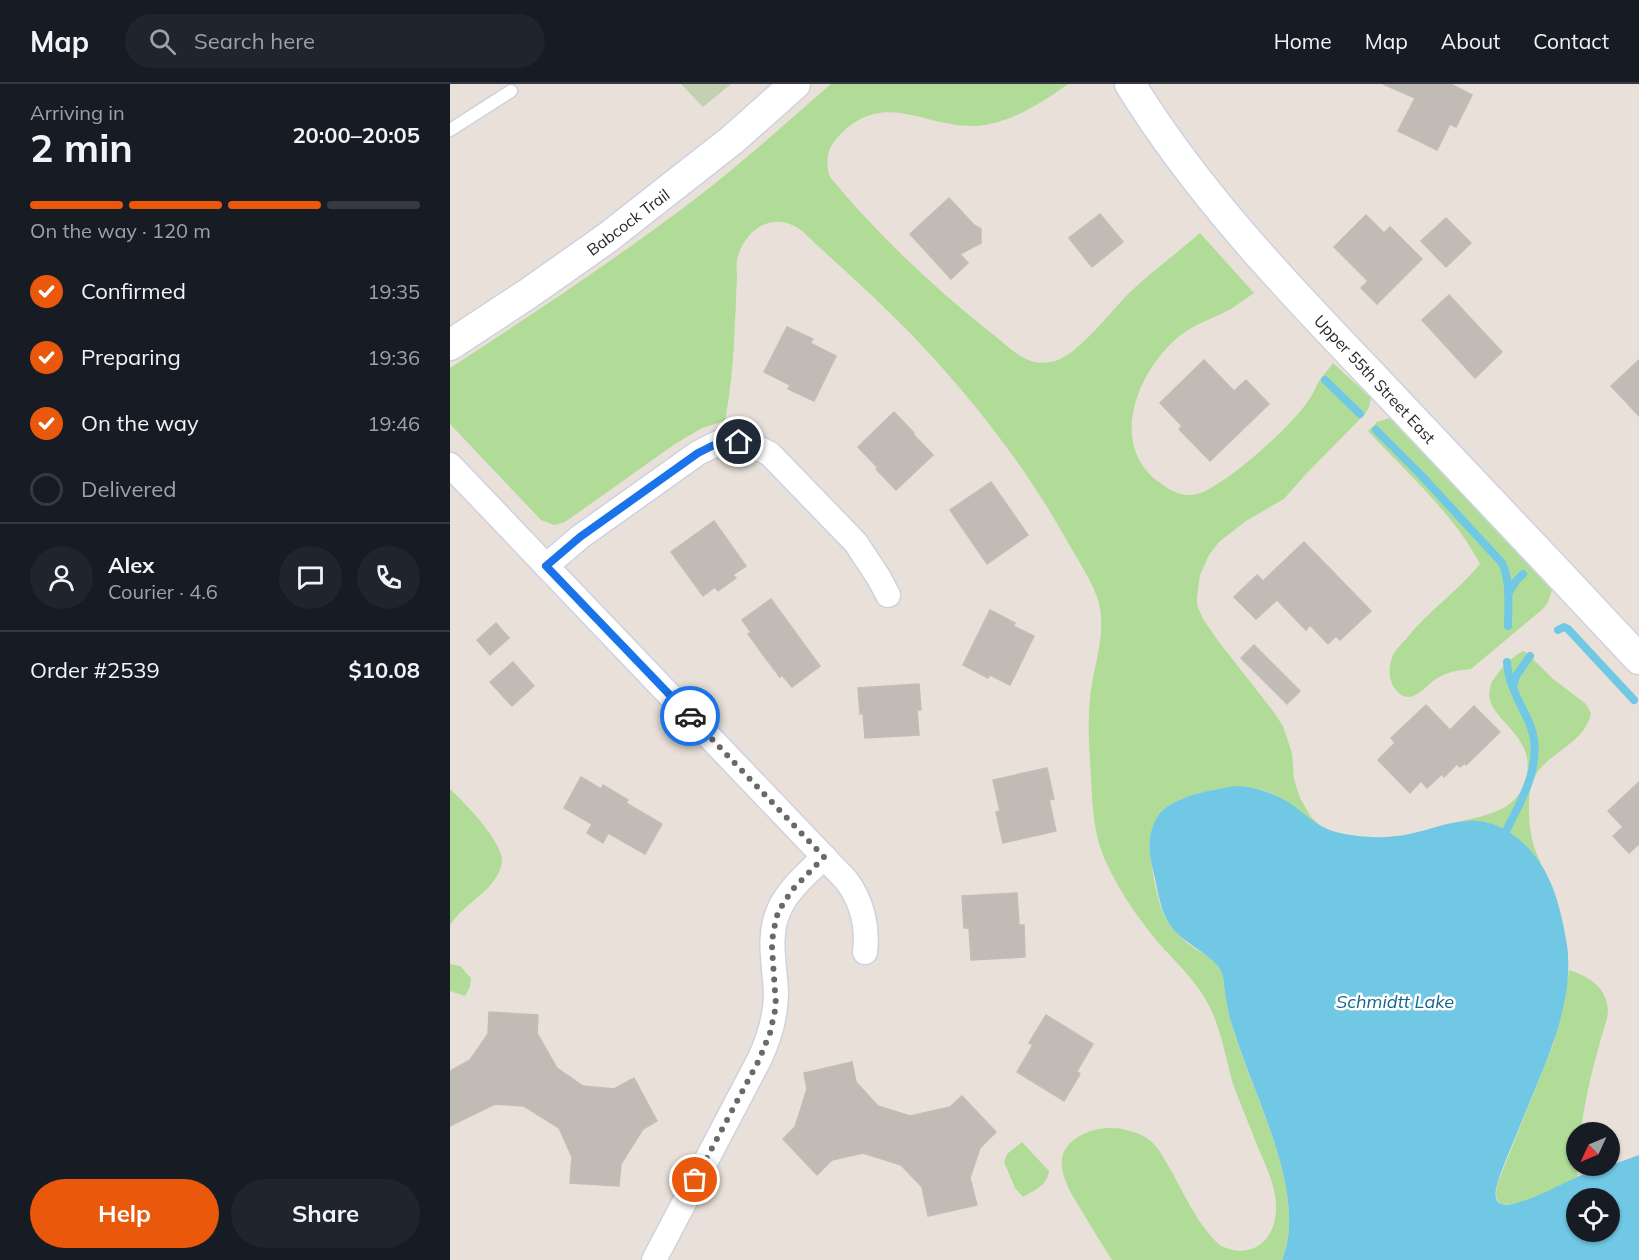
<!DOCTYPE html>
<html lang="en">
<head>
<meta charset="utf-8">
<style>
  body { margin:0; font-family:Mulish,sans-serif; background:#20242c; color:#f1f3f6; height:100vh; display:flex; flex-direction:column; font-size:22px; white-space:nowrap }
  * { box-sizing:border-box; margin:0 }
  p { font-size:20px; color:#9ea1a6 }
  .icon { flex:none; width:33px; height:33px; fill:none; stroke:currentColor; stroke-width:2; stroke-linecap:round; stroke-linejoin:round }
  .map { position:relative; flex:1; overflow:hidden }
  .details { display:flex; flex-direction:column; background:#171b24; width:450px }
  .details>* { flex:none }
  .needle { width:39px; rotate:226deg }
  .buttons { position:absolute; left:1116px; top:1038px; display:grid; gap:12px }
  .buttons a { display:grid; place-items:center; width:54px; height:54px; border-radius:50%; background:#171b24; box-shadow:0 2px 4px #0004; font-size:30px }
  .pin { position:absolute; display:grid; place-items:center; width:51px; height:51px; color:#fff; margin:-26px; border:3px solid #fff; border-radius:50%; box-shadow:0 2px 6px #0007 }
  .courier { position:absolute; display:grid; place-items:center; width:60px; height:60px; margin:-30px; border:4px solid #1a73e8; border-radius:50%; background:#fff; color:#222; box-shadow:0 2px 8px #0007 }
  .overview em { font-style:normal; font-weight:700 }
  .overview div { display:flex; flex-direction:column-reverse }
  .overview { display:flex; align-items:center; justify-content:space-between; height:102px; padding:0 30px }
  h1 { font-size:39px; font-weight:700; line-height:45px }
  .bar { display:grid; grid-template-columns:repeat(4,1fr); gap:9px 6px; align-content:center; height:72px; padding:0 30px }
  .bar i { height:8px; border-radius:4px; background:#363941 }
  .bar .current { background:#ea580c }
  .bar p { grid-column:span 4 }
  .line { display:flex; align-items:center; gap:15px; padding:0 30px; border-top:2px solid #363941 }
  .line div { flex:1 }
  .round { display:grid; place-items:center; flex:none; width:63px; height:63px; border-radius:32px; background:#20242c }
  ol { padding:0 30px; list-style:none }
  li { display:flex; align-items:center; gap:18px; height:66px }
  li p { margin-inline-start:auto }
  li .icon { padding:6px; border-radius:50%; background:#ea580c; color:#fff; stroke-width:4 }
  li:last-child { color:#9ea1a6 }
  li i { width:33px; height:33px; border:3px solid #363941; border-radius:50% }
  .button { display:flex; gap:12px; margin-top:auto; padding:12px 30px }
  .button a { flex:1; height:69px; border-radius:36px; background:#ea580c; color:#fff; font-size:24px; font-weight:700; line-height:69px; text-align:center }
  .button a+a { background:#20242c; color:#f1f3f6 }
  header { display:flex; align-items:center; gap:36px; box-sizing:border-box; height:84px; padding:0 30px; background:#171b24; border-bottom:2px solid #363941 }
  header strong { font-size:28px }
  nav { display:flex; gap:33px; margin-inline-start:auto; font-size:21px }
  .search { width:420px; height:54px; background:#20242c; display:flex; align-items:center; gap:15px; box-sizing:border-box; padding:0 21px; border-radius:33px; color:#9ea1a6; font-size:22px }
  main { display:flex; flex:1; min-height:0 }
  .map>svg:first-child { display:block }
  .green { fill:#b0dc98 }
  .cemetery { fill:#c1d1b1 }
  .water { fill:#71c8e5; fill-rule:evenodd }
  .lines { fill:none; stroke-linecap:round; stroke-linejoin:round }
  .stream { stroke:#71c8e5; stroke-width:8 }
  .building { fill:#c1bbb6; stroke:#c3bdb3; stroke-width:1.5 }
  .service-casing { stroke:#ced2df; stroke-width:15 }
  .minor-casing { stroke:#ced2df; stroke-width:27 }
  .tertiary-casing { stroke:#ced2df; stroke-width:33 }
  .service { stroke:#fff; stroke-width:12 }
  .minor { stroke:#fff; stroke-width:24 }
  .tertiary { stroke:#fff; stroke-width:30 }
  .done { stroke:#6b6865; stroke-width:6; stroke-dasharray:0 10.8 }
  .route { stroke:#1a73e8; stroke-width:8 }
  .labels { text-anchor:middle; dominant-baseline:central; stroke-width:5; stroke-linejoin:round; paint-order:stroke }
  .street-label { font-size:16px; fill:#272727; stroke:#fff }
  .water-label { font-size:18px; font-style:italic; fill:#15658c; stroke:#fff }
</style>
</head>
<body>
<header>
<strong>Map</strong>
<div class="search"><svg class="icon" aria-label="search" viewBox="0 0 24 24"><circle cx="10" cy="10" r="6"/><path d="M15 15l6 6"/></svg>Search here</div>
<nav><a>Home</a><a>Map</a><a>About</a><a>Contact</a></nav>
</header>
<main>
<section class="details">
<div class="overview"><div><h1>2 min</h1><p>Arriving in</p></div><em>20:00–20:05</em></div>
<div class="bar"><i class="current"></i><i class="current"></i><i class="current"></i><i></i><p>On the way · 120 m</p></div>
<ol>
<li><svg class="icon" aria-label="check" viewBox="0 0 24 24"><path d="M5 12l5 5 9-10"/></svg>Confirmed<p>19:35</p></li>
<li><svg class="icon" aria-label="check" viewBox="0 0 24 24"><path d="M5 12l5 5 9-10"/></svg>Preparing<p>19:36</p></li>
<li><svg class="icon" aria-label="check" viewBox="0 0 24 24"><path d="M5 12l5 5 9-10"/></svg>On the way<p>19:46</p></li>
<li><i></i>Delivered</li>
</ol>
<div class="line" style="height:108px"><a class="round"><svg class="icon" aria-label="person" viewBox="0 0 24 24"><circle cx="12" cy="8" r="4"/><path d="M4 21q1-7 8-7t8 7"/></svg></a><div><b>Alex</b><p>Courier · 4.6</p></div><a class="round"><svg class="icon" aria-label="chat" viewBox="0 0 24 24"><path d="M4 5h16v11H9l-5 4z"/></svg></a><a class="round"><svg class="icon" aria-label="phone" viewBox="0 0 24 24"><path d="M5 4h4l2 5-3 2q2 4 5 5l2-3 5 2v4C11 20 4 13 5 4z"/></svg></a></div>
<div class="line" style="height:78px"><div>Order #2539</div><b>$10.08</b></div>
<div class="button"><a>Help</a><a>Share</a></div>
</section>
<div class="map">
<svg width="1189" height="1176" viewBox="0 0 1189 1176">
  <rect width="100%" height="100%" fill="#e9e1d9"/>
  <g class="green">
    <path d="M381 0H618C592 19 559 40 526 42 473 44 433 3 387 54 377 65 375 79 380 93 428 151 481 201 540 248 552 257 566 272 581 277 590 280 599 279 608 276 632 266 661 227 680 208 703 187 727 169 750 149L804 209C796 214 789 220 781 225 754 239 738 241 716 265 681 303 662 368 713 401 723 408 733 413 747 410 774 403 842 342 858 317 863 311 865 304 869 297 873 291 879 285 883 279L921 314 919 323 915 330 856 390 834 415 796 437 769 458 759 471 750 491 747 513V521L753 535 769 558 823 627 833 642 842 669 844 695 850 714 861 733 874 745C851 732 835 710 808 705 788 701 770 703 750 709 740 713 720 718 713 726 707 733 701 745 700 755 698 769 707 813 712 826 718 842 730 854 744 864 754 870 766 876 771 887 774 894 774 902 775 909 777 921 780 933 783 945 802 1010 859 1109 832 1176H662C652 1160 642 1145 633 1129 613 1098 594 1064 641 1047 658 1041 679 1044 695 1053 708 1060 715 1077 723 1090 736 1114 750 1144 771 1162 801 1176 825 1157 826 1126 827 1103 815 1080 806 1059 799 1039 790 1020 783 1000 775 972 771 943 757 918 744 894 724 877 707 857 684 829 662 797 650 763 643 740 642 716 641 692 639 663 637 635 641 606 645 578 656 549 649 520 645 501 627 475 617 457 575 381 520 312 461 250 426 214 388 181 352 147 324 125 294 145 287 176 286 182 287 189 287 195 286 209 286 223 285 236 284 271 281 304 275 337L252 344 225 360 115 438 104 441 91 436 0 340V284C83 230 166 175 245 115 292 79 336 39 381 0Z"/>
    <path d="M940 334 1102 506 1098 518 1094 524 1021 585C1008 586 997 588 986 595 978 600 969 612 959 613 952 614 945 606 942 600 938 590 939 579 944 569 947 564 952 559 956 555 978 527 1008 507 1030 480 1004 430 956 388 918 347L927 338Z"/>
    <path d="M1073 567 1076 568 1102 594 1136 620 1141 629C1135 662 1092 669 1082 699 1079 708 1079 718 1079 727 1079 746 1083 765 1092 781 1067 750 1044 732 1002 739 1019 735 1040 732 1055 723 1065 717 1071 709 1075 698 1091 649 1032 636 1040 604 1041 598 1045 593 1049 588 1055 580 1063 572 1073 567Z"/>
    <path d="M0 705C15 719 51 756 52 776 52 787 44 797 37 805 24 817 10 826 0 841Z"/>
    <path d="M0 880 10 882 21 894 20 903 15 912 0 907Z"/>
    <path d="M1119 886C1138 892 1157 903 1158 926 1158 936 1151 952 1149 962 1141 991 1134 1019 1131 1048H1126L1127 1093C1104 1104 1077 1122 1051 1120 1044 1115 1046 1106 1048 1098L1103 961 1114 921Z"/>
    <path d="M572 1058 599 1087C597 1102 585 1106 573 1113L565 1104 554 1078 557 1070Z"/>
  </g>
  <path class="cemetery" d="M231 0H281L253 23Z"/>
  <path class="water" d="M787 702C805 703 822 708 838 718 864 735 866 746 901 751 920 754 941 754 959 750 984 745 1009 733 1035 738 1061 744 1084 765 1096 789 1105 806 1110 825 1114 844 1115 853 1118 862 1118 871 1121 922 1100 969 1081 1015 1071 1040 1060 1065 1050 1091 1048 1098 1040 1117 1052 1120 1066 1125 1111 1100 1127 1093 1147 1085 1168 1079 1189 1071V1176H832C859 1110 802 1009 783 944 779 933 777 921 775 909 774 902 774 893 771 887 764 872 735 860 723 845 711 830 709 813 705 794 702 782 698 767 700 754 701 745 706 732 713 726 728 712 767 704 787 702ZM1126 1114H1160V1148H1126Z"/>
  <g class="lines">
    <g class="stream">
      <path d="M875 296 910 330"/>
      <path d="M926 346 970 390 1052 479C1061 498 1058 522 1058 542"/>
      <path d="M1058 510 1066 497 1073 490"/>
      <path d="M1108 546 1114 543 1118 545 1184 616"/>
      <path d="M1063 602 1066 592 1080 572"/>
      <path d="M1056 747C1074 712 1096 674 1078 636 1069 617 1058 599 1057 578"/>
    </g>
  </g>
  <g class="building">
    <path d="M933 0H1001L1022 11 1006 43 1000 40 987 66 948 47 965 14Z"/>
    <path d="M499 114 524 141 531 145V159L510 170 518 179 501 195 460 150Z"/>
    <path d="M650 130 673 158 642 183 619 154Z"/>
    <path d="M916 131 934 149 940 143 972 175 927 220 911 204 918 197 884 163Z"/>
    <path d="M996 134 1021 159 996 183 971 157Z"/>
    <path d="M999 211 1052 268 1025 294 972 236Z"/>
    <path d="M337 243 363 255 360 259 386 272 364 317 338 305 340 301 314 288Z"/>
    <path d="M754 276 784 307 796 296 819 320 760 377 729 345 732 342 710 319Z"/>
    <path d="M1189 276V332L1161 302Z"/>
    <path d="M444 328 464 349 463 350 483 371 446 406 426 385 428 384 408 363Z"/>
    <path d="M541 398 578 451 537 480 500 426Z"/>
    <path d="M264 437 296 482 283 491 286 494 268 507 265 503 253 512 221 468Z"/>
    <path d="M854 458 921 527 890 556 886 552 878 560 860 541 856 546 827 516 806 535 784 513 807 491 813 497Z"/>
    <path d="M321 515 370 582 342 603 332 591 330 593 314 572 298 550 301 548 292 536Z"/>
    <path d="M540 526 565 539 563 542 584 552 560 601 540 591 538 594 513 581Z"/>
    <path d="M46 539 59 554 40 571 27 556Z"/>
    <path d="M804 561 850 607 837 620 791 574Z"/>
    <path d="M63 578 84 602 62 622 40 598Z"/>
    <path d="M469 600 471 626H467L469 651 415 654 413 629 410 630 408 604Z"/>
    <path d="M976 621 1000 646 1024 622 1050 648 1016 681 1015 679 1010 683 1007 680 994 693 992 690 977 704 971 697 960 709 928 676 945 659 941 654Z"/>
    <path d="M597 684 604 715 599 716 606 747 553 759 546 728 550 727 543 696Z"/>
    <path d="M131 693 151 705 153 701 178 716 176 719 212 740 195 770 158 749 153 759 137 749 142 740 114 724Z"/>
    <path d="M1189 698V760L1179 769 1163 752 1173 743 1158 727Z"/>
    <path d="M567 809 569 841H574L575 873 521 876 519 844H514L512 812Z"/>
    <path d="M39 928 88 931 87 949 107 984 133 1002 164 1005 184 994 207 1037 193 1045 171 1080 169 1102 120 1099 122 1073 109 1044 74 1022 45 1020 0 1042V987L20 976 38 950Z"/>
    <path d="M596 931 643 960 627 987 630 990 614 1017 567 988 583 961 579 959Z"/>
    <path d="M402 978 406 998 428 1022 460 1032 500 1023 512 1012 546 1048 530 1064 520 1094 527 1121 478 1132 472 1103 451 1081 413 1069 382 1076 367 1091 333 1055 345 1043 357 1005 354 989Z"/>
  </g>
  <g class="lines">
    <defs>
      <path id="service" d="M0 46 61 7"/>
      <g id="minor">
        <path d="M0 381 396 796C412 817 418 843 415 868"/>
        <path d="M96 482 130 453 248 369 268 359 285 357 302 361 320 370 406 459 429 494 438 511"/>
        <path d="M204 1176 309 976C319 955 326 933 326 909 325 882 317 852 329 826 338 805 358 789 374 773"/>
      </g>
      <g id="tertiary">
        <path d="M680 0C749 112 840 206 930 300 1017 392 1103 483 1189 575"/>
        <path d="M0 261 79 209 157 154 282 56 345 0"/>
      </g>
    </defs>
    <use href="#service" class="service-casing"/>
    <use href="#minor" class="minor-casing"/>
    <use href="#tertiary" class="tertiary-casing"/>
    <use href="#service" class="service"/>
    <use href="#minor" class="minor"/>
    <use href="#tertiary" class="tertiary"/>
  </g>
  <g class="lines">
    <path class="done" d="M240 632 374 773 342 806 328 828 323 849 322 864 326 922 320 949 309 976 245 1096"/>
    <path class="route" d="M240 632 96 482 130 453 248 369 268 359 289 358"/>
  </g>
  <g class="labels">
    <g class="street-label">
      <text transform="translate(178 138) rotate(-37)">Babcock Trail</text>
      <text transform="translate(925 295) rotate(47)">Upper 55th Street East</text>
    </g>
    <g class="water-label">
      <text x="945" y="917">Schmidtt Lake</text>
    </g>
  </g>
</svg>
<div class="buttons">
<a><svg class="needle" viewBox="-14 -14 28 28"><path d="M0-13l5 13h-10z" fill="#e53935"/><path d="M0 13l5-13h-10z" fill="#9ea1a6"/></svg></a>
<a><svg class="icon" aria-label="locate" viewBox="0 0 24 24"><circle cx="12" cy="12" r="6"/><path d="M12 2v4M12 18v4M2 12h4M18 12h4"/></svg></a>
</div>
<div class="pin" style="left:245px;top:1096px;background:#ea580c"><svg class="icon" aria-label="bag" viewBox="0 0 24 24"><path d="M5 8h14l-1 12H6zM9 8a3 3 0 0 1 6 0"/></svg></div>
<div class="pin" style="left:289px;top:358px;background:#1f2937"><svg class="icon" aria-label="home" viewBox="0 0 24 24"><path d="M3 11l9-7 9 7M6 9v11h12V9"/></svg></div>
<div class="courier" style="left:240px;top:632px"><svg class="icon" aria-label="car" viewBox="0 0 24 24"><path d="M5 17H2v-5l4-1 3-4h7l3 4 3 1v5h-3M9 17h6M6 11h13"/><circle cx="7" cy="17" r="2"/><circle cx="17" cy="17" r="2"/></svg></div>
</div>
</main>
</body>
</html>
